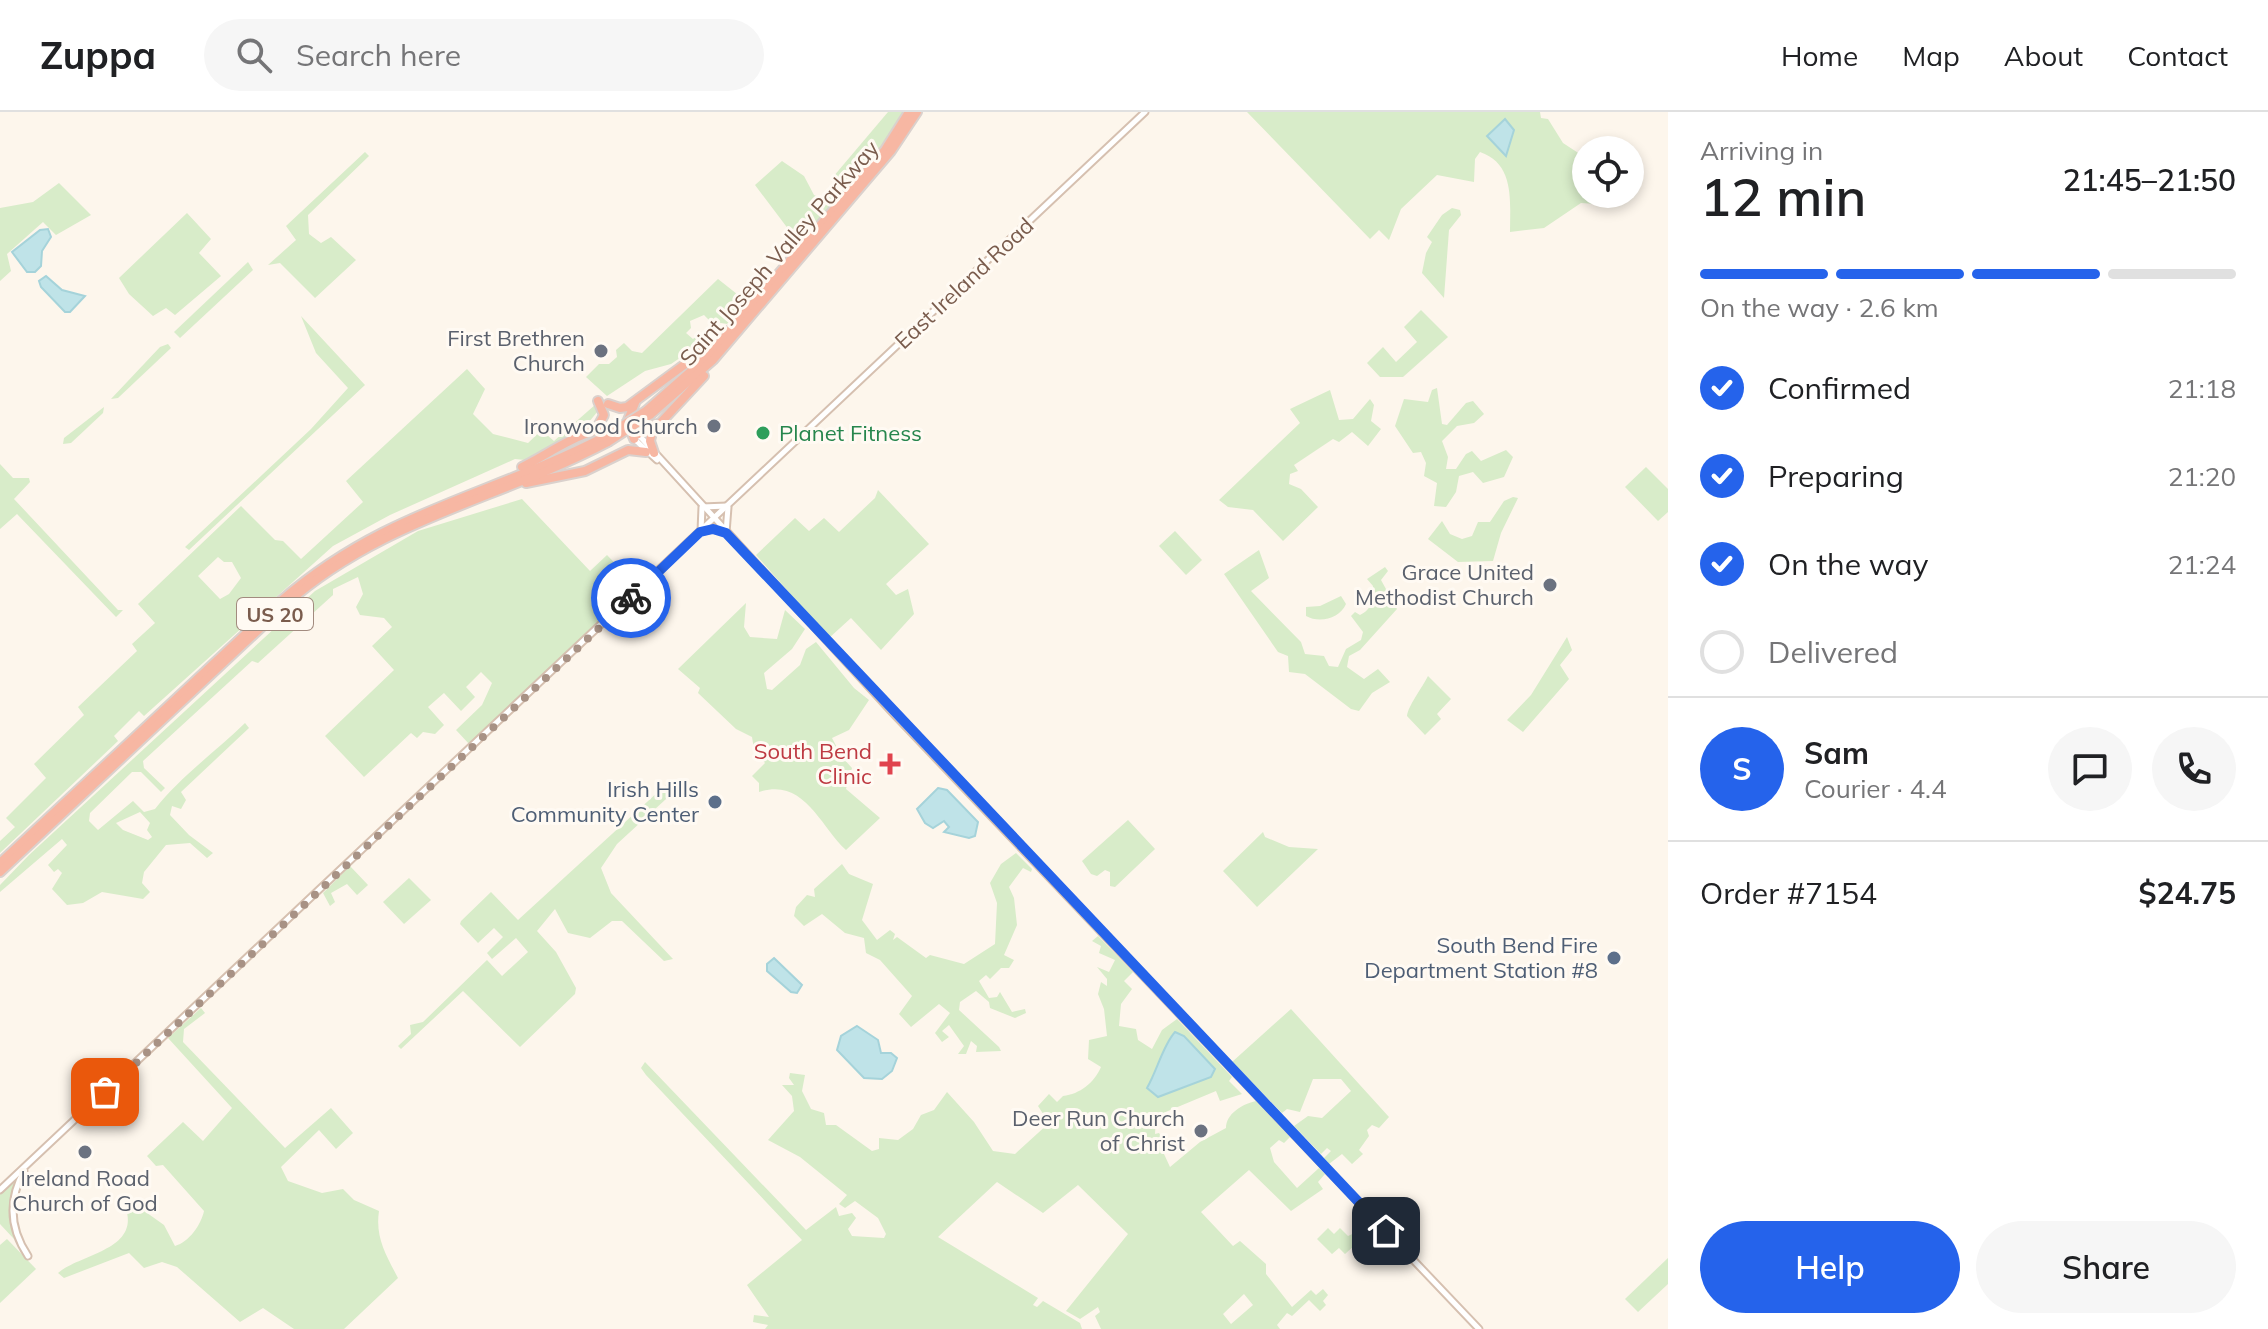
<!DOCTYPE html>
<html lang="en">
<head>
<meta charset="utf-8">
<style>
  body { margin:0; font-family:Mulish,sans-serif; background:#f6f6f6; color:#202124; height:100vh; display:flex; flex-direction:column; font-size:30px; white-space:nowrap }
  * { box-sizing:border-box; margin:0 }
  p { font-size:26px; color:#757577 }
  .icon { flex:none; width:44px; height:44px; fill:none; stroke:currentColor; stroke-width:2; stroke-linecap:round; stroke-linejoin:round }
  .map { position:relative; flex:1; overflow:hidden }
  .sheet { display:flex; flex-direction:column; background:#fff; width:600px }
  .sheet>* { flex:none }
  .fabs { position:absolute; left:1572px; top:24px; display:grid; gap:16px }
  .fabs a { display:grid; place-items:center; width:72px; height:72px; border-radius:50%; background:#fff; box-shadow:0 4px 12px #0003; font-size:40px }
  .pin { position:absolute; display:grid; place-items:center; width:68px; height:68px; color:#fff; margin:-34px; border-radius:16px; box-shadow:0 4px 12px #0006 }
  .courier { position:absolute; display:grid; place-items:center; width:80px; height:80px; margin:-40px; border:6px solid #2563eb; border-radius:50%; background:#fff; color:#222; box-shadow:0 2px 10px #0007 }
  .overview em { font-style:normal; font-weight:600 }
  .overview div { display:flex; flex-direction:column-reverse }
  .overview { display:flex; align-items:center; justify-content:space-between; height:136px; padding:0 32px }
  h1 { font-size:52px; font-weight:600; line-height:60px }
  .bar { display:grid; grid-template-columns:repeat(4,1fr); gap:12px 8px; align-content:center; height:96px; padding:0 32px }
  .bar i { height:10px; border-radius:6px; background:#e0e0e0 }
  .bar .selected { background:#2563eb }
  .bar p { grid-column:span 4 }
  .line { display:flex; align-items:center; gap:20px; padding:0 32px; border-top:2px solid #e0e0e0 }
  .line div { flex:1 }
  .round { display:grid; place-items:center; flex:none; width:84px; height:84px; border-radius:42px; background:#f6f6f6 }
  ol { padding:0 32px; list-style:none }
  li { display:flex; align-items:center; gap:24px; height:88px }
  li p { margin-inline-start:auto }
  li .icon { padding:8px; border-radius:50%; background:#2563eb; color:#fff; stroke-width:4 }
  li:last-child { color:#757577 }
  li i { width:44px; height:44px; border:4px solid #e0e0e0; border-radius:50% }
  .button { display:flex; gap:16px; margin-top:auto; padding:16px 32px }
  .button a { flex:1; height:92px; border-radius:48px; background:#2563eb; color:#fff; font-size:32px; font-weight:600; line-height:92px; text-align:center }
  .button a+a { background:#f6f6f6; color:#202124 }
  header { display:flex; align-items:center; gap:48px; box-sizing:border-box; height:112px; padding:0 40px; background:#fff; border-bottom:2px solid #e0e0e0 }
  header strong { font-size:38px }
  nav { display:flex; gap:44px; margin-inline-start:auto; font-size:28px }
  .search { width:560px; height:72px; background:#f6f6f6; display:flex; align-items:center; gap:20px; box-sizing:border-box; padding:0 28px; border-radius:44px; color:#757577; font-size:30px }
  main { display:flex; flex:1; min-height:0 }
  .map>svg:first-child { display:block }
  .green { fill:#d8ecc9; fill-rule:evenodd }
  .water { fill:#bfe3e8; stroke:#a5d3da; stroke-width:2 }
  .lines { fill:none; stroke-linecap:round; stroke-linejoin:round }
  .secondary-casing { stroke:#d6c0b0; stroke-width:9 }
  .motorway-casing { stroke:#dad1cd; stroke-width:12 }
  .secondary { stroke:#fff; stroke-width:5 }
  .motorway { stroke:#f7b7a3; stroke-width:8 }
  .motorway-bridge-casing { stroke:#dad1cd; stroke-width:12; stroke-linecap:butt }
  .motorway-bridge { stroke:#f7b7a3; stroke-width:8 }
  .done { stroke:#a89285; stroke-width:8; stroke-dasharray:0 14.4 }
  .route { stroke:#2563eb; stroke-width:10 }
  .worship-dot { fill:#6b7280; stroke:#fffaf3; stroke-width:3 }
  .leisure-dot { fill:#2e9e5b; stroke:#fffaf3; stroke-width:3 }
  .health-dot { fill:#e0444e; stroke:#fffaf3; stroke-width:3 }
  .service-dot { fill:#5c6f8a; stroke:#fffaf3; stroke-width:3 }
  .labels { text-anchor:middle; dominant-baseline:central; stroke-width:6; stroke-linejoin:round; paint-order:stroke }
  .shield { fill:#fffaf3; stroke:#a28b7f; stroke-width:2 }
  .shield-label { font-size:20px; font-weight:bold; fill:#7a5c4d }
  .street-label { font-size:22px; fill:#7a5c4d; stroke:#fffaf3 }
  .worship-label { font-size:22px; fill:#5b616d; stroke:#fffaf3; text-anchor:end }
  .leisure-label { font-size:22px; fill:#27864d; stroke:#fffaf3; text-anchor:start }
  .health-label { font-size:22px; fill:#be3a42; stroke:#fffaf3; text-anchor:end }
  .service-label { font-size:22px; fill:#4e5e75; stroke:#fffaf3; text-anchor:end }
</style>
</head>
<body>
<header>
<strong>Zuppa</strong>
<div class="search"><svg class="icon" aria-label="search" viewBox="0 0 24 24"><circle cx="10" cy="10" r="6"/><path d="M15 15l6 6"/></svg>Search here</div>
<nav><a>Home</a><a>Map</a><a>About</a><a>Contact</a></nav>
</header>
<main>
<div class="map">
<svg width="1668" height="1217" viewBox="0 0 1668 1217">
  <rect width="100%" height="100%" fill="#fdf6ec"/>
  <g class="green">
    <path d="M888 0H905L885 32 851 72 833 65Z"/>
    <path d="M1247 0H1540L1541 6 1548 7 1563 31 1586 46V82H1608L1610 93 1581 91 1544 116 1510 120C1510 89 1515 52 1480 40L1475 47 1474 70 1437 63 1401 97 1389 128 1379 118 1370 127Z"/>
    <path d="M365 40 369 44 308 103 309 122 321 131 331 125 356 148 315 186 280 151 268 153 296 128 286 114Z"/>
    <path d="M782 49 804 64 814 83 827 89 834 76 845 79 798 130 755 73Z"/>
    <path d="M59 71 91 103 56 123 43 110 7 142 11 159 0 169V96L33 90Z"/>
    <path d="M1452 96 1460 98 1461 103 1449 118 1444 186 1422 161 1426 141 1432 130 1427 125 1442 103Z"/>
    <path d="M187 101 211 127 199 141 221 164 175 203 166 196 153 204 129 182 119 166Z"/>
    <path d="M248 150 253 158 180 226 174 220Z"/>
    <path d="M718 167 747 190 727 212 710 209 704 203 690 209 691 216 686 221 693 227 698 223 707 234 696 235 671 252 645 259 607 284 586 265 599 252H609L617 245 616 238 624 231 632 239 642 241Z"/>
    <path d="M1421 198 1448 225 1403 265H1380L1367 251 1383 235 1396 250 1417 230 1404 215Z"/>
    <path d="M301 204 365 273 189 438 185 435 311 317 348 276 316 241Z"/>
    <path d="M168 232 171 236 118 286 111 287 160 235Z"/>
    <path d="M467 257 485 277 473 302 493 322 528 331 548 312 547 323 554 329 596 292 598 299 584 316 525 348 515 347 390 403 333 434 144 604 139 599 114 624 118 629 0 741V729L15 715 6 706 46 666 34 652 84 603 78 595 137 539 132 532 155 511 138 492 241 394 275 428 283 429 301 447 363 390 346 369ZM218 445 224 450H232L241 466 229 482 220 487 198 464Z"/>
    <path d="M1437 276 1442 312 1447 313 1466 291 1473 289 1484 302 1474 311 1457 314 1442 329 1448 345 1446 357H1456L1466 342 1472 339 1481 349 1506 338 1513 345 1504 365 1483 371 1473 360 1459 364 1456 380 1446 395 1434 394 1437 371 1424 364 1426 351 1421 340 1413 341 1395 314 1404 287 1428 290 1432 278Z"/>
    <path d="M1330 278 1339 308 1353 307 1370 287 1374 293 1371 309 1381 317 1368 334 1352 320 1339 330 1333 327 1294 353 1298 359 1290 362 1289 372 1301 377 1318 395 1283 429 1253 398 1228 395 1219 388 1300 311 1290 297Z"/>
    <path d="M104 295 103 301 71 331 63 332 64 326Z"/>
    <path d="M0 352 13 366H29L30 370 14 387 118 498H123L116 505 17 402 0 417Z"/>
    <path d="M1646 355 1668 377V400L1658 409 1625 375Z"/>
    <path d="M878 378 929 432 886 472 896 483 908 477 914 502 881 538 851 506 829 526 756 443 795 406 809 419 824 406 839 420 875 386Z"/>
    <path d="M1513 385 1518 386 1501 421 1493 449 1458 450 1428 427 1442 409 1450 422 1462 427 1472 424 1478 410H1490L1504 389Z"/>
    <path d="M522 387 590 459 607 443 630 467 634 478 470 633 456 618 482 593 492 571 481 560 466 575 475 585 461 599 444 581 428 595 444 613 435 622 423 620 417 626 411 621 364 665 325 624 394 558 372 534 392 515 384 506 360 503 356 495 363 482 358 465 333 477V483L258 551 252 549 143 649 144 656 165 676 161 680 141 660H132L90 701 89 709 98 718 133 689 144 700 155 697C178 667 215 640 245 611L249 616 181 680 186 688 181 697 172 694 170 703 189 723 213 741 207 746 190 731 166 733 144 760 142 771 150 780 143 787 102 780 83 791 67 793 52 777 62 761 58 757 54 760 48 753 67 733 62 727 0 780V773L29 743 315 479 418 419ZM140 700 150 711 147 718 152 725 148 728 123 718 116 711Z"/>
    <path d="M1175 419 1202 448 1186 463 1159 434Z"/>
    <path d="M1259 438 1269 466 1251 479 1301 530 1305 542 1324 544 1329 554 1338 555 1346 537 1361 528 1363 520 1351 504 1355 500 1360 503C1373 497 1372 487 1373 474L1367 467 1385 455 1388 459 1381 468 1397 497 1360 538 1349 544 1347 555 1364 567 1378 557 1390 570 1372 581 1359 599 1351 597 1305 562 1289 560 1288 544 1278 540 1224 462Z"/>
    <path d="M1341 484 1346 492C1340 506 1320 512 1306 504V495L1320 494Z"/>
    <path d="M746 491 744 515 750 525 777 527 785 498 805 517 792 537 764 561 767 577 772 578 800 553 806 537 816 530 854 576 869 588 849 618 832 626 842 645 852 656 846 677 880 706 846 738C820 714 804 665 759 680V671L752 664 765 651 754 637 752 625 736 617 698 581 700 576 678 557Z"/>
    <path d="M1567 525 1572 538 1560 553 1569 567 1523 620 1507 608 1531 583Z"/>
    <path d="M1428 564 1451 587 1437 602 1441 607 1425 623 1407 604C1408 594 1422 576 1428 564Z"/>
    <path d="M671 668 678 676 617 732 601 756 611 781 673 847 664 849 622 809H612L590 826 568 821 555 797 537 819 556 840 576 876 575 882 520 935 463 879 401 937 398 934 411 922 410 913 423 910 487 848 502 864 528 840 516 826 492 847 487 841 503 825 494 816 478 831 460 812 461 809 491 780 518 808Z"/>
    <path d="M1128 708 1155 737 1115 775 1110 774V760L1105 758 1097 764 1091 762 1082 749Z"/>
    <path d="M1263 720 1265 725 1289 735 1318 737 1257 795 1223 759Z"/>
    <path d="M1016 741 1032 757 1031 760 1023 756 1009 775 1014 786 1017 813 1004 843 1014 848 1009 856H1001L990 867 986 863 979 869 989 886 997 885 1000 880 1012 900 1025 897 1026 901 1015 906 990 896 989 890 976 879 960 890 959 898 999 935 1001 939 976 940 977 934 971 929 966 942H958L964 934 949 913 942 919 949 925 942 930 935 921 950 901 939 892 911 915 899 902 912 884 880 848 866 841 864 826 845 821 822 802 804 814 794 804 796 795 807 783 815 785 814 777 842 752 849 762 873 772 862 808 877 828 890 818 895 822 893 828 897 825 926 846 930 843 964 852 995 832 997 791 990 771 1001 752Z"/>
    <path d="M350 754 368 773 357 783 347 772 331 781 335 790 330 794 323 781Z"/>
    <path d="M409 766 431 788 404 812 383 790Z"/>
    <path d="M1098 824 1133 860 1124 869 1132 877 1121 892 1119 914 1136 917 1138 928 1152 937 1162 918 1177 907 1232 965 1229 969 1242 982 1220 989 1216 979 1156 1004 1155 1022 1159 1021 1169 1038 1164 1042 1170 1055 1200 1030 1226 1016C1226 1002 1242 992 1256 989L1290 1025 1284 1031 1279 1028 1270 1036 1274 1050 1297 1076 1319 1056 1325 1062 1318 1070 1323 1077 1291 1099 1249 1058 1201 1100 1233 1134 1240 1129 1266 1152V1162L1292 1195 1311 1178 1316 1183 1323 1177 1328 1183 1323 1189 1326 1193 1320 1199 1309 1188 1292 1204 1287 1201 1277 1213 1280 1217H1101L1095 1204 1100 1200 1098 1195 1080 1207 1066 1199 1128 1122 1078 1073 1043 1101 997 1070 938 1125 1038 1186 1033 1193 1037 1195 1043 1189 1080 1211 1082 1217H765L768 1213 753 1210 754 1203 769 1205 747 1173 802 1128 646 963 641 956 645 950 806 1118 836 1095 839 1104 852 1101 856 1106 848 1117 852 1124 884 1126 886 1122 878 1106 855 1089 845 1096 839 1092 847 1083 800 1045 768 1028 794 999 792 984 782 973H794L789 966 790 961 805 963 802 979 811 997 824 1001 826 1013H836L872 1039 879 1037V1026L898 1028 913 1017 921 1003 934 998 947 980 974 1010 993 1039 1015 1042 1049 1011 1038 994 1049 982 1057 990 1063 984C1080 982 1094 971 1101 955L1088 947 1089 928 1107 924 1104 897 1098 882 1101 870 1107 874V867L1097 855 1109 860 1115 848 1099 841 1101 834 1092 829ZM1244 1182 1253 1193 1231 1212 1223 1202Z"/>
    <path d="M201 896 205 901 184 917 183 930 285 1036 331 996 353 1021 336 1037 319 1018 281 1055 288 1069 322 1081 343 1077 354 1088 379 1099C375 1125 386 1143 398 1166L344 1217H294L263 1196 240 1210 177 1155 162 1150 144 1156 129 1141 64 1166 58 1161C81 1142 139 1138 126 1097L133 1091 164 1113 175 1134C189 1130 201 1113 204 1099L163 1053 156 1054 147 1044 183 1010 203 1029 232 996 168 926Z"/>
    <path d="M1291 897 1389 1005 1379 1016 1372 1013 1367 1018 1369 1024 1359 1038 1363 1042 1352 1052 1342 1042 1329 1052 1324 1046 1331 1039 1327 1036 1321 1042 1294 1014 1308 1004 1322 1006 1351 979 1341 967H1313L1300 1000 1287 997 1282 1001 1232 950Z"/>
    <path d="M18 1065 11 1096 14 1127 0 1112V1080Z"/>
    <path d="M1328 1116 1334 1122 1340 1116 1348 1124 1361 1118 1372 1129 1363 1138 1356 1132 1345 1142 1339 1136 1332 1142 1317 1127Z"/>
    <path d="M7 1127 36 1157 0 1191V1133Z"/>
    <path d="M1668 1146V1172L1638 1200 1625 1187Z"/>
  </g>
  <g class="water">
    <path d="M1505 7 1514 18 1506 44 1487 24Z"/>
    <path d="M48 117 51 125 42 139 41 154 35 160H27L12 140 40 118Z"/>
    <path d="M46 164 62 178 85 184 70 200H65L41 175 39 169Z"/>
    <path d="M938 676 947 678 978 710 975 724 969 726 944 720 949 715 944 709 933 716 925 711 917 697Z"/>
    <path d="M774 846 802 873 797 881 791 880 767 859V852Z"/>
    <path d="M857 914 878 928 881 941H891L897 946 892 959 882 967 864 966 837 938 841 924Z"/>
    <path d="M1175 920 1184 924 1215 957 1211 965 1158 985 1147 976C1157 959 1163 933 1175 920Z"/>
  </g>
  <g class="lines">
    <defs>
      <g id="secondary">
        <path d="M636 320 890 598 1479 1217"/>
        <path d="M632 325 657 348"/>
        <path d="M701 419 702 395 727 394"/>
        <path d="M704 419 713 417 726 421 728 395"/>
        <path d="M24 1059C8 1088 10 1117 28 1144"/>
        <path d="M0 1078 1145 0"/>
      </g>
      <g id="motorway">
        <path d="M608 292 620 296 627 295 711 233"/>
        <path d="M646 299 708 244 885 38 909 0"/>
        <path d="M650 303 713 248 891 39 917 0"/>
        <path d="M628 315 647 316 658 312"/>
        <path d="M597 316 604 303 598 289"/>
        <path d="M634 327 628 308 635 291"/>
        <path d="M654 341 650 329 652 320 704 264"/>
        <path d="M522 355C556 339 600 301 638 322"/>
        <path d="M526 371 585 359 628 338 646 340"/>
        <path d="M0 751 282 488C384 399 490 384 604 325"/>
        <path d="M0 760 286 492C382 407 498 388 608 330"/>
      </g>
    </defs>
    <use href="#secondary" class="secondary-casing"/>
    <use href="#motorway" class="motorway-casing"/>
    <use href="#secondary" class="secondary"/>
    <use href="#motorway" class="motorway"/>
    <defs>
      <g id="motorway-bridge">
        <path d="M604 325 646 299"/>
        <path d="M608 330 650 303"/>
      </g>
    </defs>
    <use href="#motorway-bridge" class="motorway-bridge-casing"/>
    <use href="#motorway-bridge" class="motorway-bridge"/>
  </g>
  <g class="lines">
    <path class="done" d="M105 980 631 486"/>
    <path class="route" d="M631 486 700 420 713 417 726 421 1386 1119"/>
  </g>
  <g class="worship-dot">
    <circle cx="601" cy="239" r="8"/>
    <circle cx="714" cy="314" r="8"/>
    <circle cx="1550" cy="473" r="8"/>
    <circle cx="1201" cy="1019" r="8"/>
    <circle cx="85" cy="1040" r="8"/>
  </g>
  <circle class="leisure-dot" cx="763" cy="321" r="8"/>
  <path class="health-dot" d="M886 640h8v8h8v8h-8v8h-8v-8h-8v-8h8z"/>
  <g class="service-dot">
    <circle cx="715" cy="690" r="8"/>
    <circle cx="1614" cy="846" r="8"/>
  </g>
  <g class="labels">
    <rect class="shield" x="237" y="486" width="76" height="32" rx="6"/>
    <g class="shield-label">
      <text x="275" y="502">US 20</text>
    </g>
    <g class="street-label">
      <text transform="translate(779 141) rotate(-49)">Saint Joseph Valley Parkway</text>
      <text transform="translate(964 171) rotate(-43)">East Ireland Road</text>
    </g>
    <g class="worship-label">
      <text x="585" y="226">First Brethren<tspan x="585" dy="25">Church</tspan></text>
      <text x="698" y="314">Ironwood Church</text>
      <text x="1534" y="460">Grace United<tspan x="1534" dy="25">Methodist Church</tspan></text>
      <text x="1185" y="1006">Deer Run Church<tspan x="1185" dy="25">of Christ</tspan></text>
      <text x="85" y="1066" text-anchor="middle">Ireland Road<tspan x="85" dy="25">Church of God</tspan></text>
    </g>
    <g class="leisure-label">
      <text x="779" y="321">Planet Fitness</text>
    </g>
    <g class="health-label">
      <text x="872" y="639">South Bend<tspan x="872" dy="25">Clinic</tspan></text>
    </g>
    <g class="service-label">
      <text x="699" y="677">Irish Hills<tspan x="699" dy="25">Community Center</tspan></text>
      <text x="1598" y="833">South Bend Fire<tspan x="1598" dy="25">Department Station #8</tspan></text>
    </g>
  </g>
</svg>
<div class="fabs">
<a><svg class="icon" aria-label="locate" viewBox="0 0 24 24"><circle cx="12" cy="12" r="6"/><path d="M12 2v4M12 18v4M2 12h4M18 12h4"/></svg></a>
</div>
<div class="pin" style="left:105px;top:980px;background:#ea580c"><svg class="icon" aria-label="bag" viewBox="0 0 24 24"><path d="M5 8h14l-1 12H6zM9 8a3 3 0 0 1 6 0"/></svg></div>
<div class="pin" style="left:1386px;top:1119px;background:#1f2937"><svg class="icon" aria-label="home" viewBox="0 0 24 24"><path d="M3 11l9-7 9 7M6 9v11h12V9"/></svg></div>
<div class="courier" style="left:631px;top:486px"><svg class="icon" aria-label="bike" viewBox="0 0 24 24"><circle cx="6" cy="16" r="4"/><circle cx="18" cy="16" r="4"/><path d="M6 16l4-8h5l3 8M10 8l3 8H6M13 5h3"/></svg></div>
</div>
<section class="sheet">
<div class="overview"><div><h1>12 min</h1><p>Arriving in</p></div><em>21:45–21:50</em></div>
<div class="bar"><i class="selected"></i><i class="selected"></i><i class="selected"></i><i></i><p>On the way · 2.6 km</p></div>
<ol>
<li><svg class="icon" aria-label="check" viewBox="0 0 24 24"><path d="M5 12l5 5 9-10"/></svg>Confirmed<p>21:18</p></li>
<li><svg class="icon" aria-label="check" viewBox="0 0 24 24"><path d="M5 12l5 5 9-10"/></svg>Preparing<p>21:20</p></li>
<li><svg class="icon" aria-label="check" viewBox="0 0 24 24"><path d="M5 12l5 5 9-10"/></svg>On the way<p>21:24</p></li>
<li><i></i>Delivered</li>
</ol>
<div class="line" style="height:144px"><b class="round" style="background:#2563eb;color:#fff">S</b><div><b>Sam</b><p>Courier · 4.4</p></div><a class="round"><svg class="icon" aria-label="chat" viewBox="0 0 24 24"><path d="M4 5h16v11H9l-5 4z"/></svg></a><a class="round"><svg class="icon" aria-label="phone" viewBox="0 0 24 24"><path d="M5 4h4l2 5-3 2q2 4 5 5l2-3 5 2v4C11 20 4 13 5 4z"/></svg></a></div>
<div class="line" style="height:104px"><div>Order #7154</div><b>$24.75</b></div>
<div class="button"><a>Help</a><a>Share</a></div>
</section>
</main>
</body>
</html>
